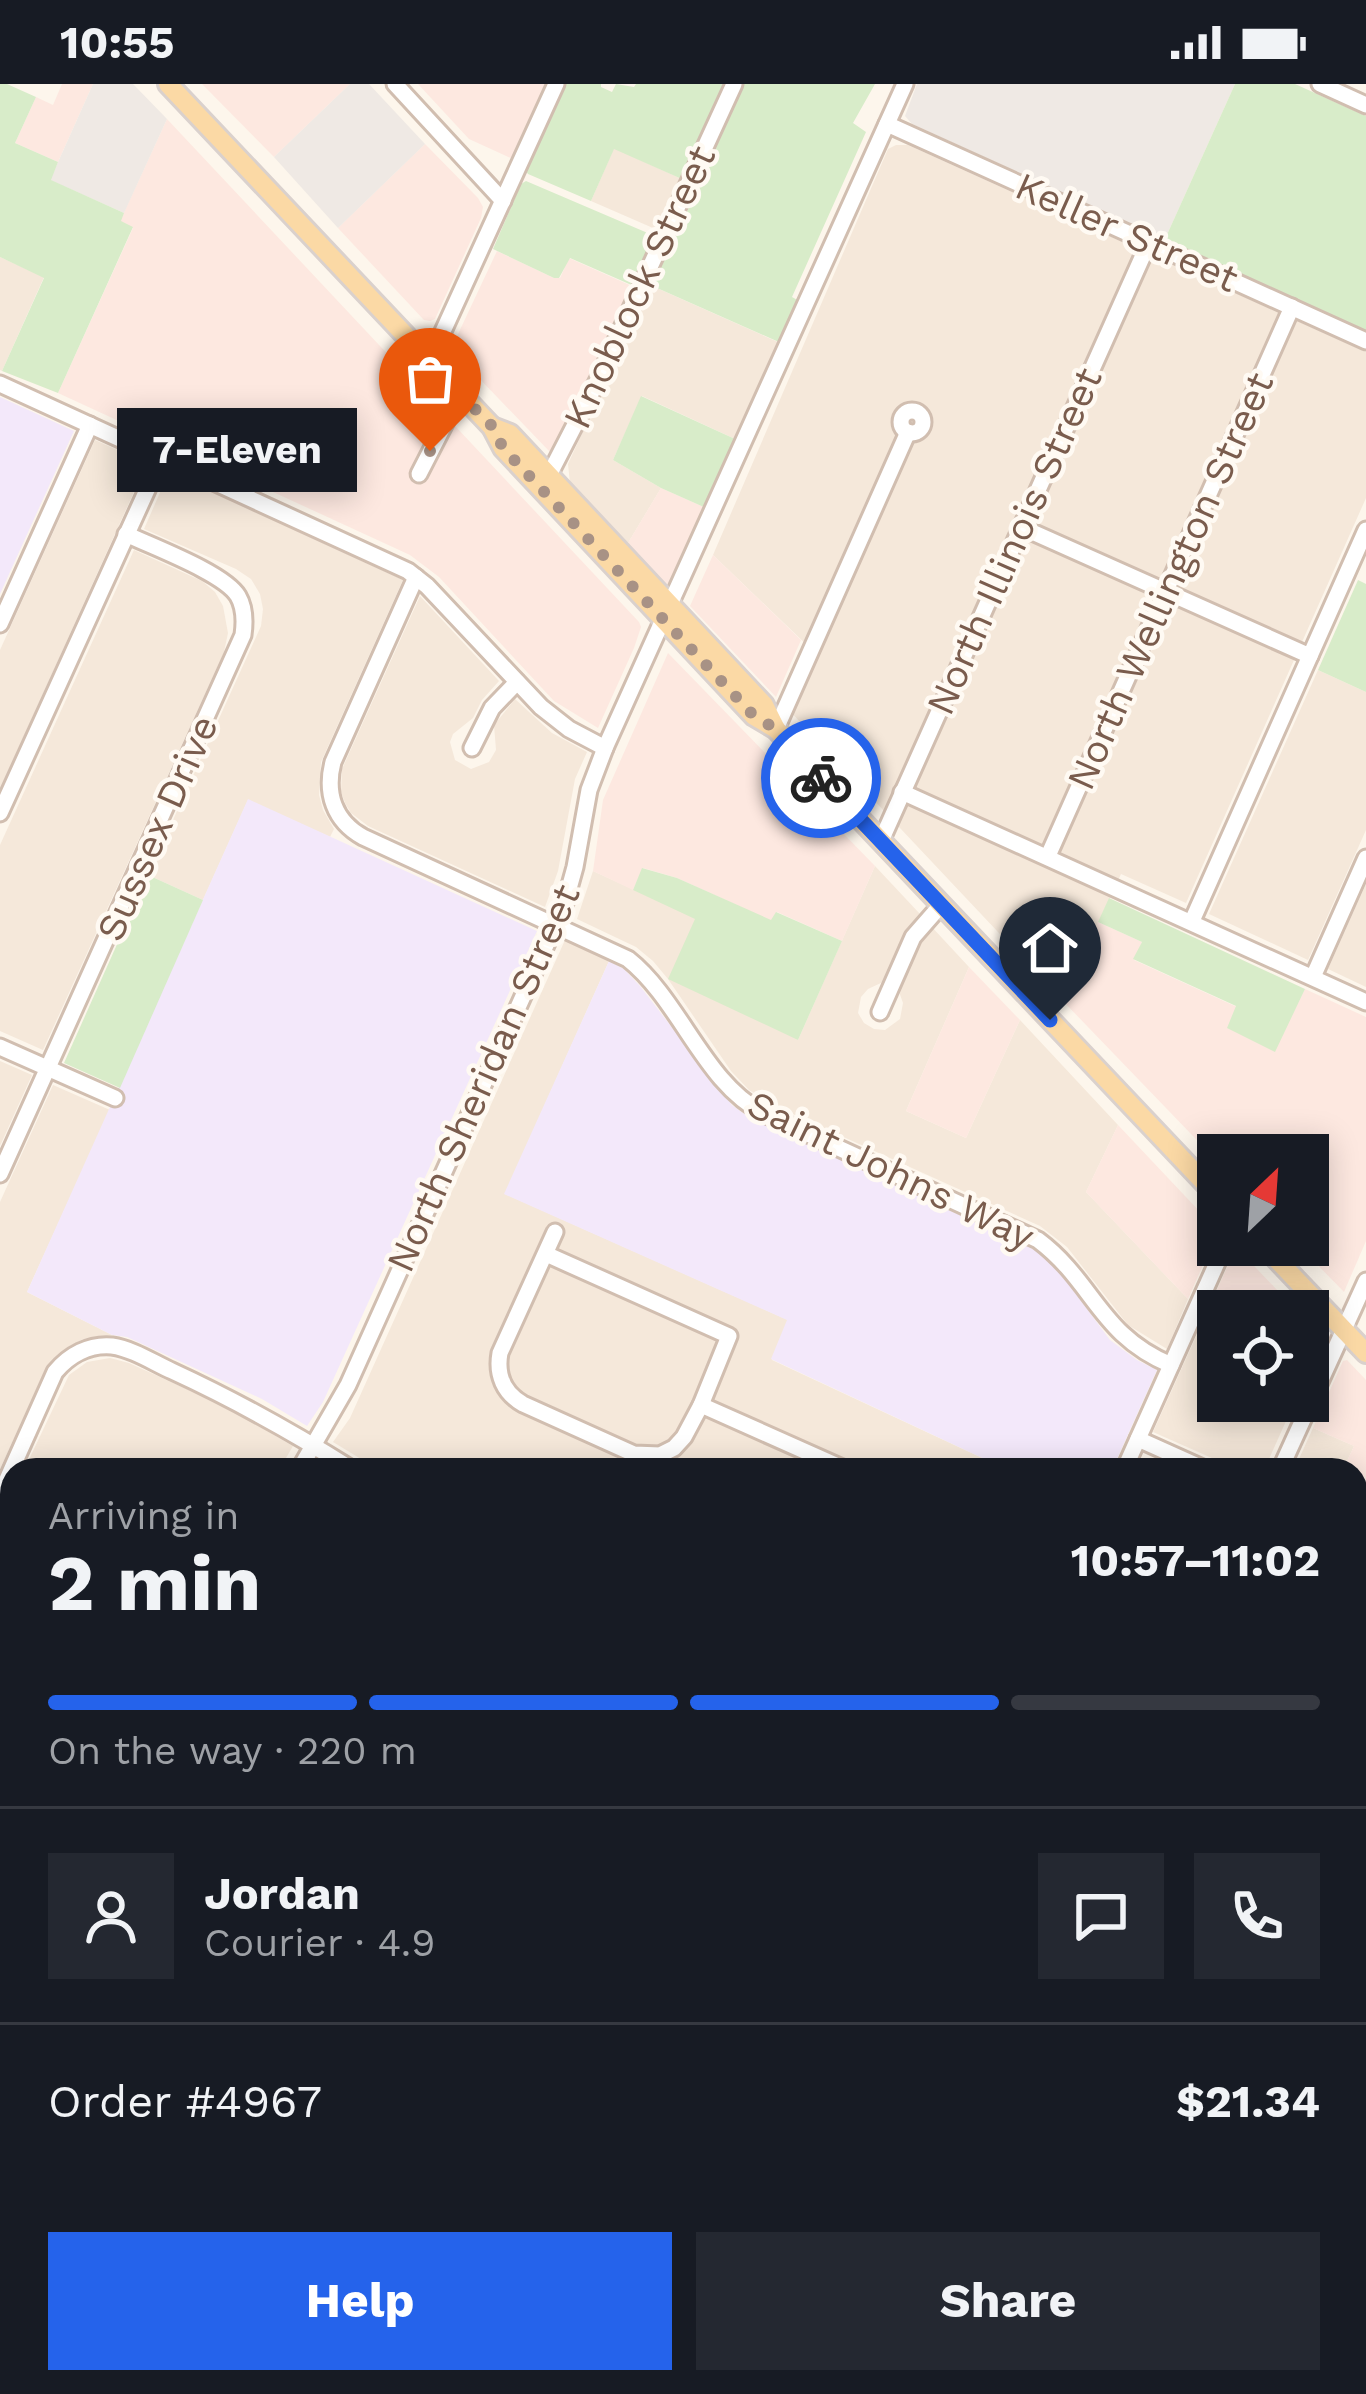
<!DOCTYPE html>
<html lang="en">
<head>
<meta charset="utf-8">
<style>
  body { margin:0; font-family:"Work Sans",sans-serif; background:#242831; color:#f1f3f6; height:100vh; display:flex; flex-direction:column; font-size:45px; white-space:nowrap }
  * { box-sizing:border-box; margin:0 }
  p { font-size:39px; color:#9ea1a6 }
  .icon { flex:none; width:66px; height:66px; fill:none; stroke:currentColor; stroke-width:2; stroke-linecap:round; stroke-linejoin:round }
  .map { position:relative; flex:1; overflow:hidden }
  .details { position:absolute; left:0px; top:1374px; width:1368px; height:936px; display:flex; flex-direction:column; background:#171b24; border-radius:36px 36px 0 0; box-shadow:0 6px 30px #0003 }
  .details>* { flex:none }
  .needle { width:78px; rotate:25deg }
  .fabs { position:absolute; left:1197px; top:1050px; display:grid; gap:24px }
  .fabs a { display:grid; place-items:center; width:132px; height:132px; border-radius:0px; background:#171b24; box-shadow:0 6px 30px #0003; font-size:60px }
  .pin { position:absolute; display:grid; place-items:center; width:102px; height:102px; color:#fff; margin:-123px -51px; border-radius:50% 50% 50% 0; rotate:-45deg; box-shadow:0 0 12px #0007 }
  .pin .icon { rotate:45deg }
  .courier { position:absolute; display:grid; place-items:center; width:120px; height:120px; margin:-60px; border:9px solid #2563eb; border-radius:50%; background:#fff; color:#222; box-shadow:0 3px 15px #0007 }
  .bubble { position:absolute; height:84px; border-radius:0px; background:#171b24; box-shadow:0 6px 30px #0003; font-size:39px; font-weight:700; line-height:84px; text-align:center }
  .summary em { font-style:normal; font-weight:700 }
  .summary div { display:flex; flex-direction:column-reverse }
  .summary { display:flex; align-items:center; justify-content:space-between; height:204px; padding:0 48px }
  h1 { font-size:78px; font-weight:700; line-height:90px }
  .bar { display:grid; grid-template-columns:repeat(4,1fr); gap:18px 12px; align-content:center; height:144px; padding:0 48px }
  .bar i { height:15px; border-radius:9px; background:#363941 }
  .bar .on { background:#2563eb }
  .bar p { grid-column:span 4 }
  .line { display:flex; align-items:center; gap:30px; padding:0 48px; border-top:3px solid #363941 }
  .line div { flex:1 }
  .round { display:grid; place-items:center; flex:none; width:126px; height:126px; border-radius:0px; background:#242831 }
  .action { display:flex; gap:24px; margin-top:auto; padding:24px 48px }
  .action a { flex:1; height:138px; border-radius:0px; background:#2563eb; color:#fff; font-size:48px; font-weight:700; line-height:138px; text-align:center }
  .action a+a { background:#242831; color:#f1f3f6 }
  .status { display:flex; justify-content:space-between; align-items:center; height:84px; padding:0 60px; background:#171b24; direction:ltr }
  .status svg { height:33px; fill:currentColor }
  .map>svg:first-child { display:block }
  .residential { fill:#f5e8da }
  .commercial { fill:#fde8e0 }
  .industrial { fill:#efe9e4 }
  .education { fill:#f3e8fa }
  .green { fill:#d8ecc9 }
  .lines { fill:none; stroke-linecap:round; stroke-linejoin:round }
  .minor-casing { stroke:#d1beb0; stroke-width:21 }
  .major-casing { stroke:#dad1cd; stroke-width:24 }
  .minor { stroke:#fff; stroke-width:15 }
  .major { stroke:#fbd9a5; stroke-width:18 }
  .rail-casing { stroke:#b9a8c9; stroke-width:8 }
  .rail { stroke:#fffaf3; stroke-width:3; stroke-dasharray:9; stroke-linecap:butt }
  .done { stroke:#a89285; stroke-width:12; stroke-dasharray:0 21.6 }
  .route { stroke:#2563eb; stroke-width:15 }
  .labels { text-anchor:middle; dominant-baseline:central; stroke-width:9; stroke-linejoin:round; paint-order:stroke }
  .street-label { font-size:39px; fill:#7a5c4d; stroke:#fffaf3 }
</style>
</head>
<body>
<div class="status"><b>10:55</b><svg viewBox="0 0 49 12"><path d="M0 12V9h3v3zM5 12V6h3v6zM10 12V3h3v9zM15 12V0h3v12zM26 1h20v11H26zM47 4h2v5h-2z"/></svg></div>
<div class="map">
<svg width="1366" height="2310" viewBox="0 0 1366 2310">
  <rect width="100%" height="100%" fill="#fdf6ec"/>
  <g class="residential">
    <path d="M896 61H908L1366 268V414L1186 819 1121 790 1062 916 786 623 811 565 713 471 888 65Z"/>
    <path d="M614 64 684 96 662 143 653 144 591 117Z"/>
    <path d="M0 173 44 193 2 287 0 286Z"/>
    <path d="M650 201 778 258 735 355 642 312 613 376 661 404 628 459 570 399 568 380Z"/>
    <path d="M95 356 147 379 0 705V566Z"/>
    <path d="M169 388 403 496 321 678 319 711 323 726 334 745 330 753 248 716 203 816 148 791 261 542 263 525 260 510 251 495 236 485 144 445Z"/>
    <path d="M134 466 202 497 215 508 223 522 228 549 224 568 43 966 0 947V761Z"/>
    <path d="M420 512 499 597 482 616 473 634 453 650 450 658 455 676 471 685 489 678 496 666 494 641 515 615 552 649 587 668 575 695 558 787 545 823 368 742 351 729 345 719 341 708 342 685Z"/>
    <path d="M1318 586 1366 608V746L1308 876 1209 830Z"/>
    <path d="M875 782 920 830 907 844 883 898 868 905 861 913 858 929 864 939 874 945 885 946 900 935 903 919 898 905 918 859 930 841 969 883 906 1027 966 1054 1020 936 1118 1041 1086 1108 1188 1215 1167 1265 1128 1241 1067 1163 1040 1142 775 1022 749 1006 731 987 668 895 653 877 636 863 577 835 593 787 696 834 798 956Z"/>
    <path d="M1366 800V903L1328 885Z"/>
    <path d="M565 856 609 877 505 1110 788 1236 772 1276 1008 1386H379L333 1358 350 1334Z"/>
    <path d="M0 977 32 991 0 1062Z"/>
    <path d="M53 1001 110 1026 27 1208 112 1251 83 1255 68 1263 52 1276 44 1288 0 1385V1118Z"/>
    <path d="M1203 1237 1218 1243V1317H1295L1264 1386H1239L1153 1348Z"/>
    <path d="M110 1274 129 1279 224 1322 293 1362 279 1386H24L69 1291 87 1278Z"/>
    <path d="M1313 1344 1354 1362 1343 1386H1294Z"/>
    <path d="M1356 1405 1366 1409V1518L1356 1540Z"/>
    <path d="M12 1413V1619L0 1614V1440Z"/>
    <path d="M1366 1581V1672H1356V1603Z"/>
    <path d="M1366 2150V2244L1356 2239V2172Z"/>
    <path d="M1356 2278 1366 2282V2310H1301L1306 2298H1356Z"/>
  </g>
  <g class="commercial">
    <path d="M62 0H93L58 78 15 59 36 13 53 21Z"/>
    <path d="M202 0H350L274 73Z"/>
    <path d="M418 0H548L513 75 469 55Z"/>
    <path d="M167 35 639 538 641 543 634 564 598 644 554 617 439 493 410 471 58 309 133 144 120 137Z"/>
    <path d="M425 60 478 114 483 123 481 134 435 235 430 237 424 236 338 144Z"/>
    <path d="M497 167 554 194H560L569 174 634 203 591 298 550 368 451 265Z"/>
    <path d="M661 404 706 424 674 496 668 500 662 497 628 459Z"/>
    <path d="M713 471 801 556 776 613 690 522Z"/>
    <path d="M668 569 875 782 842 857 777 828 772 837 677 794 643 784 633 806 593 787 603 716Z"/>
    <path d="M1098 838 1142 858 1134 876 1237 923 1274 967 1305 905 1366 933V1157L1344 1208 1298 1161H1308V1071H1218V1078L1062 916Z"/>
    <path d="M969 883 1020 936 966 1054 906 1027Z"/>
    <path d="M1118 1041 1218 1147 1188 1215 1086 1108Z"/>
    <path d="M1236 1163 1278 1207 1297 1227H1218V1243L1203 1237Z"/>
    <path d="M1347 1276 1366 1296V1409L1356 1405V1386H1343L1354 1362 1313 1344 1343 1277Z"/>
    <path d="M1356 1700H1366V1834L1356 1829Z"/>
    <path d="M1366 1966V2080L1356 2075V1989Z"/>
  </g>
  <g class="industrial">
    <path d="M93 0H133L167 35 124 129 50 96Z"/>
    <path d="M350 0H369L425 60 338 144 274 73Z"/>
    <path d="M917 0H1235L1165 155 912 40 905 32Z"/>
    <path d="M0 1990 12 1995V2298H1168L1163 2310H0Z"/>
  </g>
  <g class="education">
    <path d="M0 313 74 347 0 510Z"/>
    <path d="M248 715 537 847 323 1318 307 1342 262 1315 127 1253 112 1251 27 1208Z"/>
    <path d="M609 877 624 885 640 902 732 1021 750 1034 1035 1166 1056 1183 1110 1256 1137 1276 1157 1286 1112 1386H1008L771 1275 787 1236 504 1110Z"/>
  </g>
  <g class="green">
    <path d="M0 0H7L36 13 15 59 58 78 51 96 124 129 121 137 133 143 58 309 2 287 44 194 0 173Z"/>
    <path d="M562 0H601V3L612 8 616 0 634 3 636 0H728L684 96 614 65 591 117 528 90 525 86Z"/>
    <path d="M744 0H875L853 39 866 48 792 213 799 217 781 259 648 200 668 158 673 159Z"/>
    <path d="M1235 0H1295L1366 32V247L1165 155Z"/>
    <path d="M526 97 650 150 655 156 636 203 570 174 559 194H554L493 165 521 100Z"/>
    <path d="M641 312 735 355 706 424 661 404 613 376Z"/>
    <path d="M1358 496 1366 500V608L1318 586Z"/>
    <path d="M642 784 677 794 771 836 776 828 842 857 798 956 668 895 695 835 633 806Z"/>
    <path d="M148 791 203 816 120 1004 64 979Z"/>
    <path d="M1109 814 1305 905 1275 968 1227 944 1236 922 1133 875 1142 858 1098 838Z"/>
    <path d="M0 1648 12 1654V1924L5 1939 0 1937Z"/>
    <path d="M1356 2104 1366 2108V2150L1356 2172Z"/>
    <path d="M1216 2298H1306L1301 2310H1210Z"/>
  </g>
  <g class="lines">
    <defs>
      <g id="minor">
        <path d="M395 0 503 117"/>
        <path d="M1320 0 1366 21"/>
        <path d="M887 40 1366 257"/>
        <path d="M429 278 556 0"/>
        <path d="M0 300 408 487 427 502 541 623 569 645 605 664"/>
        <circle cx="912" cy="338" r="11"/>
        <path d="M419 390 460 310"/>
        <path d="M546 397 600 292 734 0"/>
        <path d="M1021 443 1310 572"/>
        <path d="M416 493 333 678C325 709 334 737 363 753L628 875C681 917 704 1000 765 1030L1038 1156C1094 1198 1099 1251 1171 1281"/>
        <path d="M0 540 90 341"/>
        <path d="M776 645 908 348"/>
        <path d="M472 664 492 624 517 598"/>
        <path d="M902 708 1366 918"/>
        <path d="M0 729 162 373"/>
        <path d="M881 757 1149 158"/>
        <path d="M1048 772 1292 223"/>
        <path d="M1192 837 1366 446"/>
        <path d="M1313 893 1366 774"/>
        <path d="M880 928 913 853 941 821"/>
        <path d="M0 963 115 1014"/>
        <path d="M0 1090 243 551C245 537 245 524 238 512 224 489 153 463 126 450"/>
        <path d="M546 1170 729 1252 701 1321 684 1353 674 1364 660 1371 634 1370 523 1320C504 1309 496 1291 500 1269L555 1148"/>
        <path d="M701 1321 847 1386"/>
        <path d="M1138 1355 1207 1386"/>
        <path d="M299 1386 348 1301 565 819 575 783 589 706 605 664 905 0"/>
        <path d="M1124 1386 1225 1161"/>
        <path d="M1280 1386 1366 1197"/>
        <path d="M0 1411 55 1288C69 1271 89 1260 112 1262 133 1265 154 1279 172 1287 235 1316 294 1349 353 1386"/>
        <path d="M1356 1572 1366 1550"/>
        <path d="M0 1632 12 1637"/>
        <path d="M1356 1684H1366"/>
        <path d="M1356 1930 1366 1908"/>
        <path d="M1356 2092 1366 2096"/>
        <path d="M1356 2261 1366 2265"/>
        <path d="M728 2298 754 2310"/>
        <path d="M1185 2310 1190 2298"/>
      </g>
      <g id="major">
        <path d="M168 0 492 343 503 364 754 632 776 645"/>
        <path d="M492 343 510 350 764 621 776 645 809 681 1218 1113"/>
        <path d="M1263 1161 1366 1269"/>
      </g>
    </defs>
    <use href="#minor" class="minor-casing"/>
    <use href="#major" class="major-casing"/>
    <use href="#minor" class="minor"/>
    <use href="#major" class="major"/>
    <defs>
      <g id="rail">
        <path d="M0 1949 12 1955"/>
        <path d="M1356 1971 1366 1949"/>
        <path d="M772 2298 799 2310"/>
        <path d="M1195 2310 1204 2298"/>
      </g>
    </defs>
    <use href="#rail" class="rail-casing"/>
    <use href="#rail" class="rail"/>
  </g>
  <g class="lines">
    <path class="done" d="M430 367 460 310 493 343 503 364 754 632 776 645 821 694"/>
    <path class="route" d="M821 694 1050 936"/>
  </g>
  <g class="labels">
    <g class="street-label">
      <text transform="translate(1127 148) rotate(24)">Keller Street</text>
      <text transform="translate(639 203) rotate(-65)">Knoblock Street</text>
      <text transform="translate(1014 457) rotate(-66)">North Illinois Street</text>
      <text transform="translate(1170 497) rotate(-66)">North Wellington Street</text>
      <text transform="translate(157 744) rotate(-66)">Sussex Drive</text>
      <text transform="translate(483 994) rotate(-66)">North Sheridan Street</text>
      <text transform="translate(891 1086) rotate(26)">Saint Johns Way</text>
    </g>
  </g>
</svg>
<div class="fabs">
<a><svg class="needle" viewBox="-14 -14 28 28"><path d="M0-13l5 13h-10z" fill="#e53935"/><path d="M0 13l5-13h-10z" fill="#9ea1a6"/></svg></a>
<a><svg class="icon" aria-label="locate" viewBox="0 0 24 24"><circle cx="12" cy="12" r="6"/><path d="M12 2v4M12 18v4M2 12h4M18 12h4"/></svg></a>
</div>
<div class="pin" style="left:430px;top:367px;background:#ea580c"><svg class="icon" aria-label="bag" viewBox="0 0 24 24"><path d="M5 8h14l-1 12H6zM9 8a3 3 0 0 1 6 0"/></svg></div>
<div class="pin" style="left:1050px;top:936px;background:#1f2937"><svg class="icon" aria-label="home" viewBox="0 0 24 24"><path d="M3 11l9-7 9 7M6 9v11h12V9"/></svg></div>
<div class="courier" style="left:821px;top:694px"><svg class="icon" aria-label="bike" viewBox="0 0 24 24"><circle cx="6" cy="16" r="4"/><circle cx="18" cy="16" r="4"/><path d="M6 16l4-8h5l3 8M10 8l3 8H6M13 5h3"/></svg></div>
<div class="bubble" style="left:117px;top:324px;width:240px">7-Eleven</div>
<section class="details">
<div class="summary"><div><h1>2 min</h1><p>Arriving in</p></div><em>10:57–11:02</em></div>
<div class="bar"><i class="on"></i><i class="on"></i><i class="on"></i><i></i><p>On the way · 220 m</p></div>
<div class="line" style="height:216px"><a class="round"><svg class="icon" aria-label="person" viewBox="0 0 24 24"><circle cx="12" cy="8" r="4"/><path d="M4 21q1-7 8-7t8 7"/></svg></a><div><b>Jordan</b><p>Courier · 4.9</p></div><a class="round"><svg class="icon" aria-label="chat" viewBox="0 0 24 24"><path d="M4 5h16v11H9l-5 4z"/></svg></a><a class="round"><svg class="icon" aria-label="phone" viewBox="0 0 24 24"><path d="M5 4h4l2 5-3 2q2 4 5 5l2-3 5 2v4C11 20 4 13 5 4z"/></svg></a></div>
<div class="line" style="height:156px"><div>Order #4967</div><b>$21.34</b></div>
<div class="action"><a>Help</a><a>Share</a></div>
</section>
</div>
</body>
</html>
